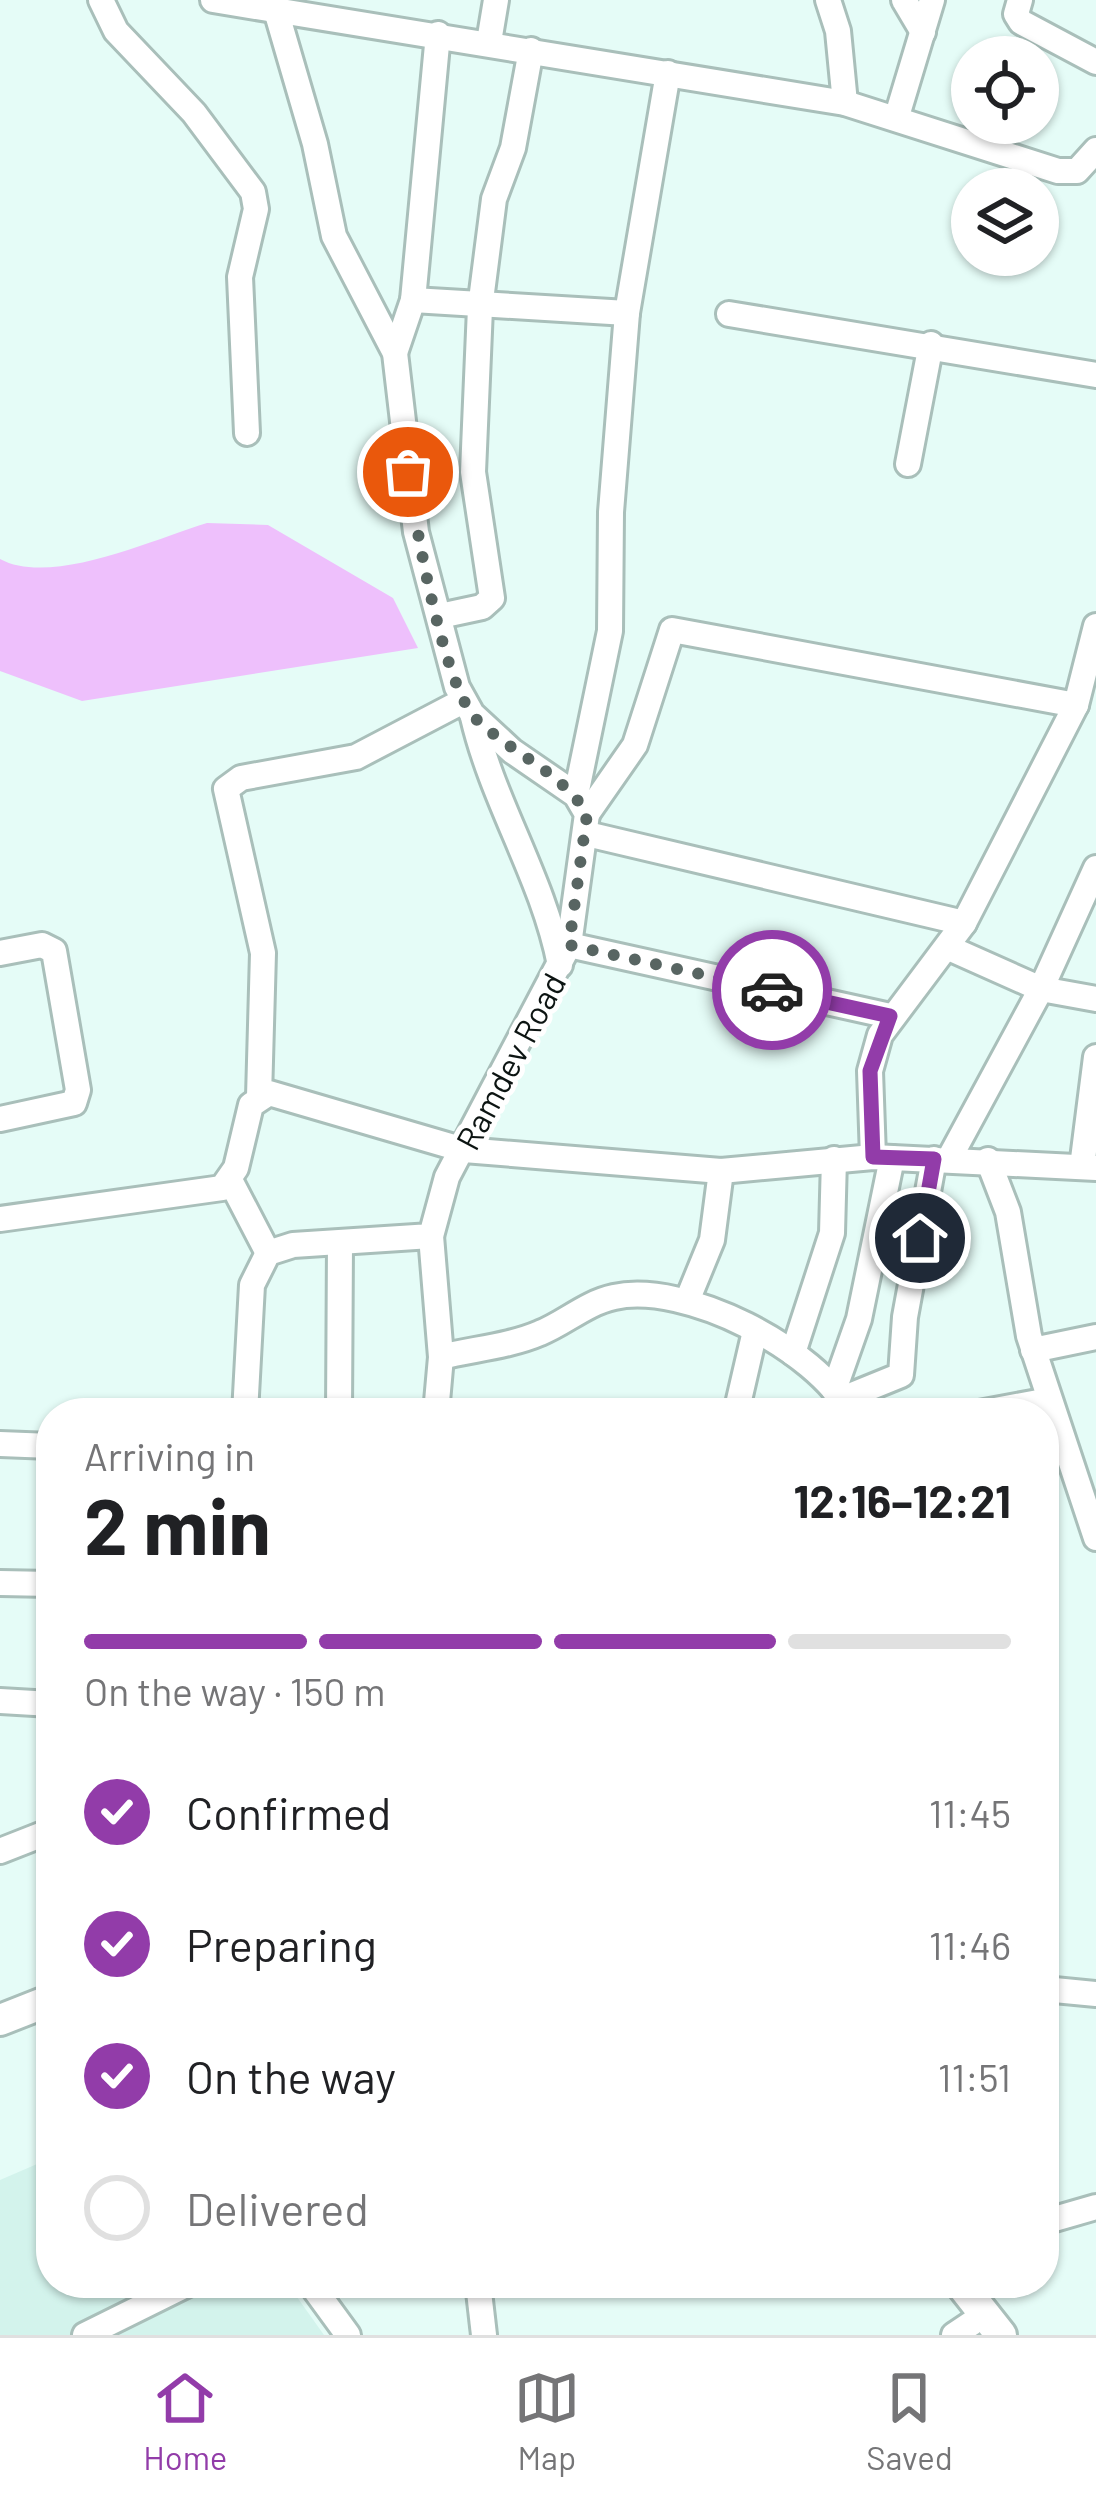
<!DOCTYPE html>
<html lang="en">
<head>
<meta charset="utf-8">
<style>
  body { margin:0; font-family:Barlow,sans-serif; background:#f2f2f2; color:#202124; height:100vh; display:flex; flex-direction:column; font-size:45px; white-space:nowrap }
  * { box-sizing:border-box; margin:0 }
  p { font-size:39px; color:#757577 }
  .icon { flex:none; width:66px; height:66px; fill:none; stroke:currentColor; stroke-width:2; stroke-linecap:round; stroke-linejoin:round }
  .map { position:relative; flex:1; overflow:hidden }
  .sheet { position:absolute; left:36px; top:1398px; width:1023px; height:900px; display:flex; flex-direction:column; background:#fff; border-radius:48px; box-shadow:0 3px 9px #0004 }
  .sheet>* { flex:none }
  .buttons { position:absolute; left:951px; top:36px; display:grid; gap:24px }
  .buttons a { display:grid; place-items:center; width:108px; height:108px; border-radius:50%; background:#fff; box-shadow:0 3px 9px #0004; font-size:60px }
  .pin { position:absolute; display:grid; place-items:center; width:102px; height:102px; color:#fff; margin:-51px; border:6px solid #fff; border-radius:50%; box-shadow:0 3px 12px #0007 }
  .courier { position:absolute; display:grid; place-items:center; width:120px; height:120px; margin:-60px; border:9px solid #923ca9; border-radius:50%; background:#fff; color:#222; box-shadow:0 3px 15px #0007 }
  .summary em { font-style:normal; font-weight:700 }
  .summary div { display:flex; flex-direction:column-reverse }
  .summary { display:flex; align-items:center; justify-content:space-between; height:204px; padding:0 48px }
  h1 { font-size:78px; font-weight:700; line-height:90px }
  .bar { display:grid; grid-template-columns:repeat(4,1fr); gap:18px 12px; align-content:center; height:144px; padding:0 48px }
  .bar i { height:15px; border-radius:9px; background:#e0e0e0 }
  .bar .active { background:#923ca9 }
  .bar p { grid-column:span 4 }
  ol { padding:0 48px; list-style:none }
  li { display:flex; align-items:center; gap:36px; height:132px }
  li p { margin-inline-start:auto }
  li .icon { padding:12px; border-radius:50%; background:#923ca9; color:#fff; stroke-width:4 }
  li:last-child { color:#757577 }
  li i { width:66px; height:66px; border:6px solid #e0e0e0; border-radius:50% }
  .dock { display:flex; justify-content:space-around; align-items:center; height:168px; border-top:3px solid #e0e0e0; background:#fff; font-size:33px; color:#757577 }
  .dock a { display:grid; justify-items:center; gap:6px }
  .dock .active { color:#923ca9 }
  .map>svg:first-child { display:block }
  .built { fill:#d3f3ec }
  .green { fill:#eec0fc }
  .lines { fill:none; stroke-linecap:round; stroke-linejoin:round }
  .minor-casing { stroke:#a9bfba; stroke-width:30 }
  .major-casing { stroke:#a9bfba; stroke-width:36 }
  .minor { stroke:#fff; stroke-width:24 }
  .major { stroke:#fff; stroke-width:30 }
  .done { stroke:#586562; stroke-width:12; stroke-dasharray:0 21.6 }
  .route { stroke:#923ca9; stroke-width:15 }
  .labels { text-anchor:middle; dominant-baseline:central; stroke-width:10; stroke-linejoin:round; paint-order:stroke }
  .street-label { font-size:33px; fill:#0c1412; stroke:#fff }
</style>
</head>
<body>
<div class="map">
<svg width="1096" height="2335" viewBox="0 0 1096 2335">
  <rect width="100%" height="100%" fill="#e5fcf7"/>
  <path class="built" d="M51 2158V2283H287L324 2335H0V2180Z"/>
  <path class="green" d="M207 523 268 525 393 598 418 648 82 701 0 671V559C51 587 154 539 207 523Z"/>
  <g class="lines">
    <defs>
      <g id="minor">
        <path d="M101 0 116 31 194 113 253 192 256 209 240 277 247 433"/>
        <path d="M213 0 845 103 1058 171H1077L1096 150"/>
        <path d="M828 0 838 31 845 103"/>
        <path d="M904 0 923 32"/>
        <path d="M1020 0 1016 14 1021 22 1096 62"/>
        <path d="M489 42 496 0"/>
        <path d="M897 116 932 0"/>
        <path d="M413 300 627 313"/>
        <path d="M729 314 1096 375"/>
        <path d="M395 353 413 300 438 34"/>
        <path d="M908 464 931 344"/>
        <path d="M440 616 482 607 492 598 473 472 480 308 494 199 513 148 531 50"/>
        <path d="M473 717C493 803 543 878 560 965"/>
        <path d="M576 795 610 631 611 512 627 313 668 73"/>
        <path d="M587 814 635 745 672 630 1076 705"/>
        <path d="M587 834 964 923"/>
        <path d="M569 945 890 1016"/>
        <path d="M949 948 1041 989 1096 999"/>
        <path d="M0 953 42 945 54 951 78 1090 74 1103 0 1119"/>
        <path d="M259 1097 263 953 226 789 241 778 356 757 463 701"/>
        <path d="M873 1157 870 1071 880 1035 964 923 1076 705 1096 626"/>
        <path d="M949 1159 1041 989 1096 868"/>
        <path d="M988 1160 1008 1212 1029 1336 1096 1538"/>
        <path d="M1082 1167 1096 1057"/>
        <path d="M230 1180 268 1253"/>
        <path d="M0 1219 222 1188 236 1168 251 1105 269 1093 464 1150 721 1171 873 1157 1096 1168"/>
        <path d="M431 1236 441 1357 436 1413"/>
        <path d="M687 1301 712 1240 721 1171"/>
        <path d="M1033 1350 1096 1337"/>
        <path d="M793 1353 832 1233 834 1159"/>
        <path d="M441 1357C473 1349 510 1346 540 1333 565 1323 586 1303 614 1297 685 1281 817 1349 850 1413"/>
        <path d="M834 1390 859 1319 892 1158"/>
        <path d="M842 1399 901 1375 905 1317 934 1159"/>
        <path d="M245 1413 252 1285 268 1253 293 1245 431 1236 447 1177 569 945 587 814 576 795 512 751 472 714 457 687 416 532 395 353 334 236 315 144 275 7"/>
        <path d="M339 1413 340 1244"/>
        <path d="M736 1413 755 1331"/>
        <path d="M979 1413 1049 1400"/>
        <path d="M0 1444 51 1446"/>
        <path d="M0 1583 51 1584"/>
        <path d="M0 1701 51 1704"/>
        <path d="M0 1851 51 1831"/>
        <path d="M1044 1989 1096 1994"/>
        <path d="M1044 2222 1096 2207"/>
        <path d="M310 2283 348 2335"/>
        <path d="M478 2283 484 2335"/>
        <path d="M85 2335 190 2283"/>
        <path d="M954 2335 972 2323"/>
      </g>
      <g id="major">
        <path d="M0 2020 51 2000"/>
        <path d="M960 2283 1001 2335"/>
      </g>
    </defs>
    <use href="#minor" class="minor-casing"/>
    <use href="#major" class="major-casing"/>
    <use href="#minor" class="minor"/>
    <use href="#major" class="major"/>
  </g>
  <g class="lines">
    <path class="done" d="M408 472C415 523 443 685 476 719 510 752 563 773 587 814L569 945 772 990"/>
    <path class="route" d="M772 990 890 1016 870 1071 873 1157 934 1159 920 1238"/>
  </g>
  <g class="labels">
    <g class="street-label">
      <text transform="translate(510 1061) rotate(-62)">Ramdev Road</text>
    </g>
  </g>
</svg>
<div class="buttons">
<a><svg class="icon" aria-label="locate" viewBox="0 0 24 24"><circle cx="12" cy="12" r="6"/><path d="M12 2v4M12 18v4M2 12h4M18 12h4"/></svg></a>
<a><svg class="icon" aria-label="layers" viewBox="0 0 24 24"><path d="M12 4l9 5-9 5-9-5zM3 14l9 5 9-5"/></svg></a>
</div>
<div class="pin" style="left:408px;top:472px;background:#ea580c"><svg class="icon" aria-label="bag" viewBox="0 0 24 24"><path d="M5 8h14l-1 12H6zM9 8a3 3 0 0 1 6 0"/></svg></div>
<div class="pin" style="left:920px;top:1238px;background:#1f2937"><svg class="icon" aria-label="home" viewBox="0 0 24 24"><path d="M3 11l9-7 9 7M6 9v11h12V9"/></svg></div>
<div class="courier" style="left:772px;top:990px"><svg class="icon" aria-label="car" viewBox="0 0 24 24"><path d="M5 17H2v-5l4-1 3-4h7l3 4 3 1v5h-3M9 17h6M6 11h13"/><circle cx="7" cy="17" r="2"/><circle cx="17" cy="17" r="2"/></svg></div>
<section class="sheet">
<div class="summary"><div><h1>2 min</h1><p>Arriving in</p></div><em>12:16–12:21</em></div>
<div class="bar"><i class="active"></i><i class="active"></i><i class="active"></i><i></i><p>On the way · 150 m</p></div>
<ol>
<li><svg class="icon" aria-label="check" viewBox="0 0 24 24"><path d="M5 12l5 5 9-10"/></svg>Confirmed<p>11:45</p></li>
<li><svg class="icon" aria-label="check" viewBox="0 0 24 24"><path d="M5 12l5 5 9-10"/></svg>Preparing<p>11:46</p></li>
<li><svg class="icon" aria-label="check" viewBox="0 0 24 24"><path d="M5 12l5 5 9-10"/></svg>On the way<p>11:51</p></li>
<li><i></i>Delivered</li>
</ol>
</section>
</div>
<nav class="dock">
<a class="active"><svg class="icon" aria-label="home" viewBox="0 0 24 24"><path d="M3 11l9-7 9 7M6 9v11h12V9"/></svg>Home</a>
<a><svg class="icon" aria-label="map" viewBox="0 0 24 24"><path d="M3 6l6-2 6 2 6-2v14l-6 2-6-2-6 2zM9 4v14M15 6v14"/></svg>Map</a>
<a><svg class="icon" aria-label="saved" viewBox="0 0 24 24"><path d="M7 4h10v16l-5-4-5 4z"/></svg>Saved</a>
</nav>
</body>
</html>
